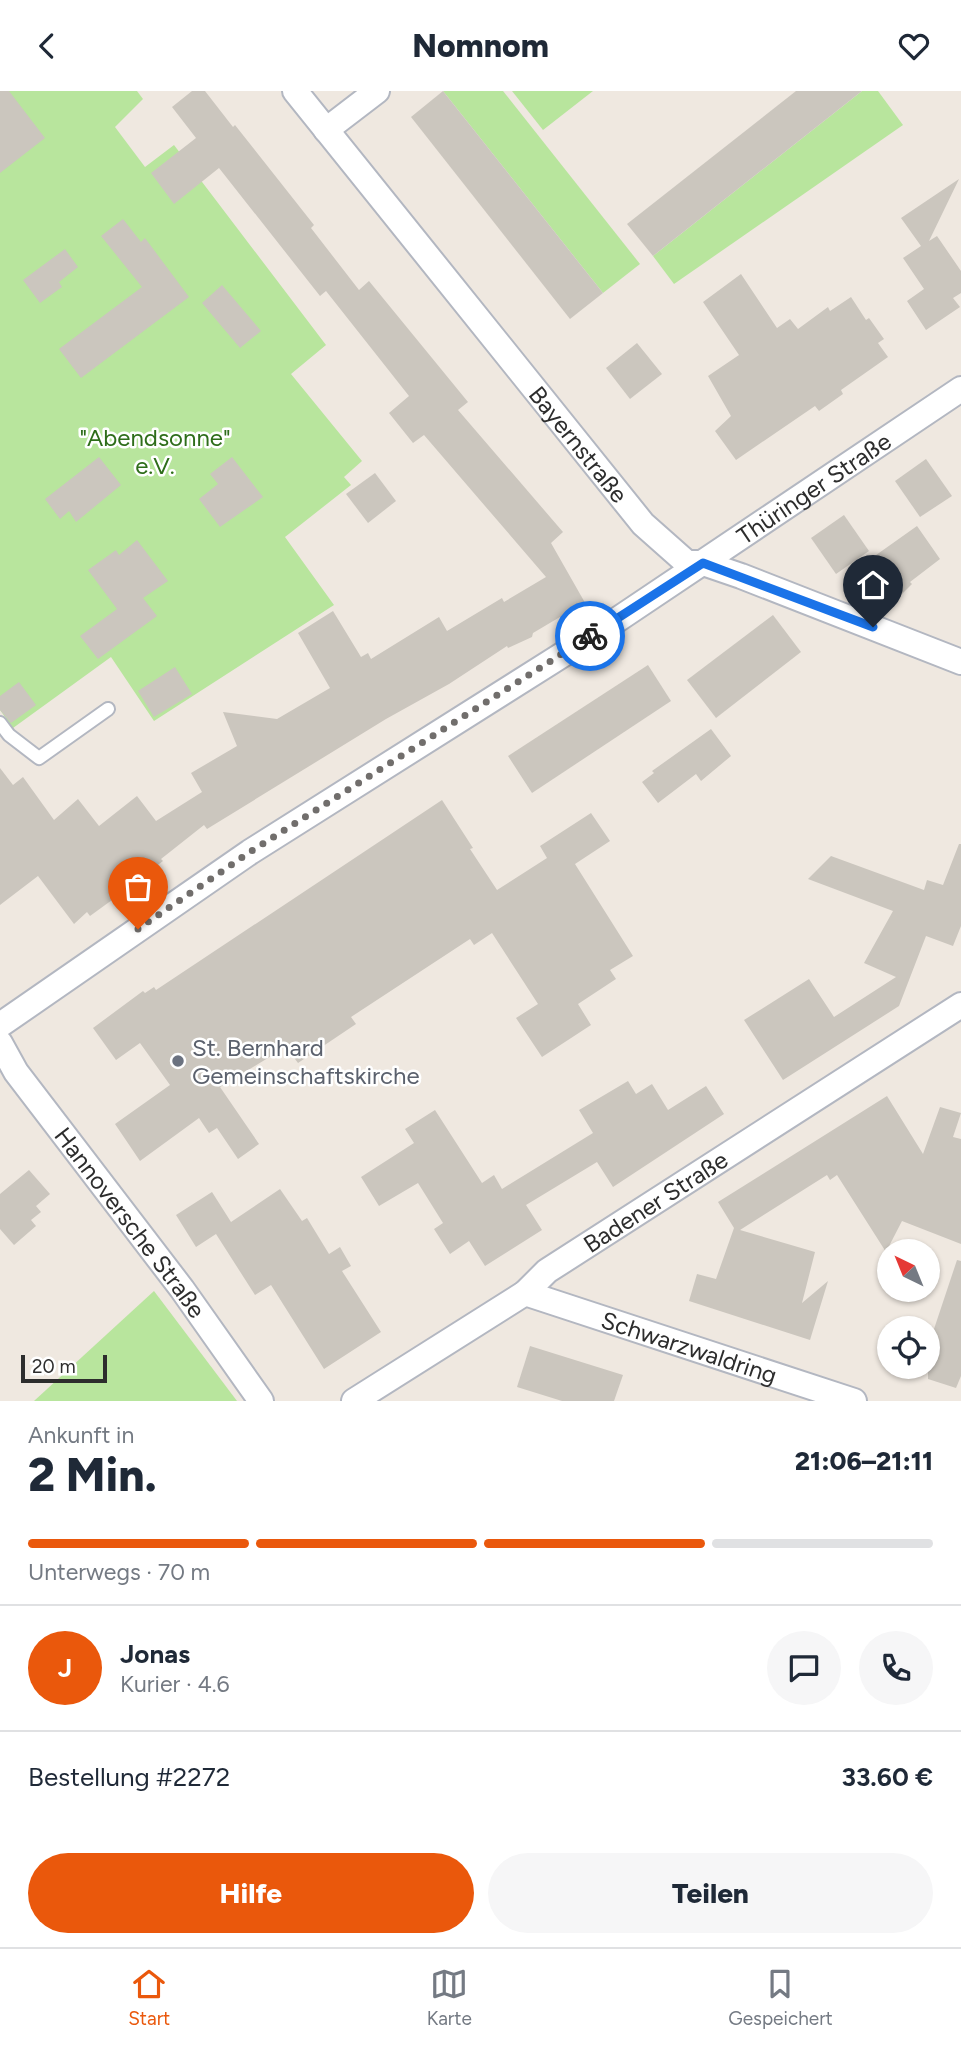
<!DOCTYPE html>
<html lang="de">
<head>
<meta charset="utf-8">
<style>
  body { margin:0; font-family:Figtree,sans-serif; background:#f6f6f7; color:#1f2937; height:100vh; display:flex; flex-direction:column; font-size:26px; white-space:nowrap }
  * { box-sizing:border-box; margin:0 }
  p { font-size:23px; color:#747a83 }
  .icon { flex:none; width:38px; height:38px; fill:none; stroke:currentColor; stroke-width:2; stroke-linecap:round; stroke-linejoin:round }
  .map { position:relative; height:1310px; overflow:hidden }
  .side { display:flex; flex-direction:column; background:#fff; flex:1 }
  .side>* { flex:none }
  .needle { width:46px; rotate:317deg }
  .controls { position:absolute; left:877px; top:1148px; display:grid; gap:14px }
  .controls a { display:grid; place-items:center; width:63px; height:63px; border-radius:50%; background:#fff; box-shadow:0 2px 5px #0004; font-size:35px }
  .scale { position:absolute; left:21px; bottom:18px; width:86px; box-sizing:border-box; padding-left:7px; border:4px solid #2d2d2d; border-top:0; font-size:19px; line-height:24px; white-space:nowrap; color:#2d2d2d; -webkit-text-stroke:5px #fff; paint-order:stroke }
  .pin { position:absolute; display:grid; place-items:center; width:60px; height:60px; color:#fff; margin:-72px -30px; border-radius:50% 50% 50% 0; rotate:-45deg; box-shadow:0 0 7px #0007 }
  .pin .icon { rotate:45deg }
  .courier { position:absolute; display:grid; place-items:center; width:70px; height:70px; margin:-35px; border:5px solid #1a73e8; border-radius:50%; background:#fff; color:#222; box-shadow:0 2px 9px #0007 }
  .head em { font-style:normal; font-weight:800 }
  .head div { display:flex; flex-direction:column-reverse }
  .head { display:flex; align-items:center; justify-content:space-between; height:119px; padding:0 28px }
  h1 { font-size:46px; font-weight:800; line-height:52px }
  .bar { display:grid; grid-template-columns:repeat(4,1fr); gap:10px 7px; align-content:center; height:84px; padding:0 28px }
  .bar i { height:9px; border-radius:5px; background:#e0e1e3 }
  .bar .active { background:#ea580c }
  .bar p { grid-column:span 4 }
  .line { display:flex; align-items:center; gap:18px; padding:0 28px; border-top:2px solid #e0e1e3 }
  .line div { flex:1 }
  .round { display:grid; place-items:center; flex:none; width:74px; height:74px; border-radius:37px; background:#f6f6f7 }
  .button { display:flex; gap:14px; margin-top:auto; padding:14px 28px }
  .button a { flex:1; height:80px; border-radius:42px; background:#ea580c; color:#fff; font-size:28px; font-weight:800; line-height:80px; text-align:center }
  .button a+a { background:#f6f6f7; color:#1f2937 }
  header { display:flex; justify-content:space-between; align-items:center; height:91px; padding:0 28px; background:#fff; font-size:32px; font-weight:800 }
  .tab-bar { display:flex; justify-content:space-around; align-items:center; height:98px; border-top:2px solid #e0e1e3; background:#fff; font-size:19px; color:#747a83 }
  .tab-bar a { display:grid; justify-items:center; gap:4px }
  .tab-bar .active { color:#ea580c }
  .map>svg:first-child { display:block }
  .green { fill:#b8e59d }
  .building { fill:#cbc6be }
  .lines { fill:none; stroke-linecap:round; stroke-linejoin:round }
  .service-casing { stroke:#b3b7c1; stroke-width:16 }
  .minor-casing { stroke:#b3b7c1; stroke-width:28 }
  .service { stroke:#fff; stroke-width:12 }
  .minor { stroke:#fff; stroke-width:24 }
  .done { stroke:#716e6c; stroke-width:7; stroke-dasharray:0 12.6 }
  .route { stroke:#1a73e8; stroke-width:9 }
  .worship-dot { fill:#6b7280; stroke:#fff; stroke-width:2.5 }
  .labels { text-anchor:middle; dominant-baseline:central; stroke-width:5; stroke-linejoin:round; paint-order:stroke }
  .park-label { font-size:24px; fill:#2e6d1a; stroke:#fff }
  .street-label { font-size:24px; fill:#2d2d2d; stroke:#fff }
  .worship-label { font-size:24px; fill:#5b616d; stroke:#fff; text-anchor:start }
</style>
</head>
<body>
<header><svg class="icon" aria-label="back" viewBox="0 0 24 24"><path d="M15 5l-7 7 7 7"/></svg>Nomnom<svg class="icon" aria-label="heart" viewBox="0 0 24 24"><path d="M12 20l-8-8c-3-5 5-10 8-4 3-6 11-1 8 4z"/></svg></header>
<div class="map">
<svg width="961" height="1310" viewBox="0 0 961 1310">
  <rect width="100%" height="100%" fill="#efe8e0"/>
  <g class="green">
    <path d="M0 0H137L143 8 115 36 145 76 174 54 326 254 291 283 362 370 344 386 351 394 285 446 334 514 154 630 111 566 13 637 0 619Z"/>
    <path d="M443 0H503L640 173 603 202Z"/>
    <path d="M512 0H593L543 39Z"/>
    <path d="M862 0H878L903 34 674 193 653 165Z"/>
    <path d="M154 1200 237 1310H34Z"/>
  </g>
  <g class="building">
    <path d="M0 0H9L45 47 0 82Z"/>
    <path d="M192 0H205L233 36 235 34 314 134 311 137 359 199 369 190 468 311 458 319 563 441 551 452 588 517 579 523 573 518V534L560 526 533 542 532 546 508 557 507 555 449 593 386 628 207 738 204 734 161 768 163 770 112 809 90 825 87 821 74 833 38 785 0 814V677L13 694 23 686 54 729 78 708 99 735 137 705 156 730 202 701 191 682 237 655 223 621 277 628 330 597 298 542 333 520 361 566 368 562 371 568 439 526 447 540 502 507 504 511 546 486 424 344 413 352 389 322 409 305 326 200 320 205 219 77 174 113 151 82 196 47 172 16Z"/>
    <path d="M443 0 603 202 570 228 411 26Z"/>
    <path d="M796 0H862L653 165 627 133Z"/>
    <path d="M959 88 929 150 937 145 961 180V202L953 207 960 216 926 239 907 210 924 198 903 167 921 155 901 127Z"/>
    <path d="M123 128 141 151 145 147 189 206 81 287 59 258 142 196 101 145Z"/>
    <path d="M65 158 78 176 59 191 62 196 40 212 23 189Z"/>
    <path d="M741 183 777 237 790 228 798 238 828 216 830 220 851 206 866 229 869 227 884 248 878 252 888 266 841 299 843 303 819 320 815 315 736 369 715 340 731 325 708 285 739 264 703 211Z"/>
    <path d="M222 194 261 240 240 257 202 212Z"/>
    <path d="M637 252 662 283 630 308 606 277Z"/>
    <path d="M99 366 121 394 76 431 69 420 60 428 45 408Z"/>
    <path d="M232 366 263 406 220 436 199 408 218 393 210 383Z"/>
    <path d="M926 368 952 405 920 426 895 390Z"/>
    <path d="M375 382 396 410 368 432 346 403Z"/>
    <path d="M844 424 869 460 836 483 811 447Z"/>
    <path d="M917 435 940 468 910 491 912 493 896 509 862 474Z"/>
    <path d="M137 449 168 490 143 507 157 525 98 568 80 545 117 518 88 479 116 459 119 464Z"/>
    <path d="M773 524 801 561 716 627 687 589Z"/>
    <path d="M648 574 671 610 532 702 508 665Z"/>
    <path d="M175 576 192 603 154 626 138 600Z"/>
    <path d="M19 591 36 614 11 632 0 619V605Z"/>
    <path d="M711 638 731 665 701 690 696 683 658 712 642 691 654 682 652 680Z"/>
    <path d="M442 709 473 757 470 758 497 799 547 767 540 755 591 722 610 750 575 773 633 865 610 879 616 888 578 913 591 934 542 966 516 927 538 913 492 842 474 854 470 848 351 926 356 933 298 972 286 956 220 996 259 1053 238 1068 217 1037 209 1042 199 1027 140 1070 115 1033 170 994 140 952 116 969 93 937 143 900 145 902 154 896 156 899Z"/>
    <path d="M959 753H961V835L953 855 926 845 899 915 783 989 744 929 809 888 834 926 896 886 864 872 893 820 808 788 831 765 924 799 927 789 943 794Z"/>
    <path d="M628 990 636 1003 652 993 668 1019 706 995 724 1023 613 1096 597 1071 526 1114 542 1139 485 1175 469 1150 450 1163 434 1138 443 1132 418 1092 379 1115 361 1086 414 1052 405 1038 435 1019 482 1092 494 1084 502 1098 593 1042 579 1019Z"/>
    <path d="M887 1005 923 1063 940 1016 961 1022 953 1046 961 1048V1153L902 1130 886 1161 837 1084 830 1089 827 1084 740 1139 815 1161 802 1212 828 1190 810 1249 689 1210 697 1183 716 1188 734 1137 718 1111Z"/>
    <path d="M29 1079 50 1103 36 1115 41 1121 31 1129 36 1135 14 1154 0 1138V1103Z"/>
    <path d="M280 1098 302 1130 307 1127 329 1163 340 1156 351 1175 342 1180 381 1241 324 1278 271 1194 255 1204 216 1143 196 1156 176 1124 212 1101 231 1131Z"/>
    <path d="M957 1169 961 1170V1285L956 1297 928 1288V1256Z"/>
    <path d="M530 1255 623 1284 614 1310H562L517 1296Z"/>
  </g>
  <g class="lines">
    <defs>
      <path id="service" d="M0 632 9 644 39 667 108 618"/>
      <g id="minor">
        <path id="s1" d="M295 0 643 433 687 472H703L741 485 961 571"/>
        <path d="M326 39 377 0"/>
        <path id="s2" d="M0 934 250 761 608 535 961 298"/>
        <path id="s3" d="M0 952 16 981 182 1198 261 1310"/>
        <path id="s4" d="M525 1202 854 1310"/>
        <path id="s5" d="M354 1310 525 1202 547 1180 961 914"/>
      </g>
    </defs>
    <use href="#service" class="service-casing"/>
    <use href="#minor" class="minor-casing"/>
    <use href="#service" class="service"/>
    <use href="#minor" class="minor"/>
  </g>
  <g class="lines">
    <path class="done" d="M138 838 250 761 590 545"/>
    <path class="route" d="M590 545 703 472 873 536"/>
  </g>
  <circle class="worship-dot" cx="178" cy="970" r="7"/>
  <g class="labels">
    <g class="park-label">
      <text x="155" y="346">"Abendsonne"<tspan x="155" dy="28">e.V.</tspan></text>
    </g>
    <g class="street-label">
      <text stroke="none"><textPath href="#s1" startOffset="453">Bayernstraße</textPath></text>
      <text stroke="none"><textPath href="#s2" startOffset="975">Thüringer Straße</textPath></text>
      <text stroke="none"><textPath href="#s5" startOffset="362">Badener Straße</textPath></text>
      <text stroke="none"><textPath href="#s3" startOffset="222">Hannoversche Straße</textPath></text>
      <text stroke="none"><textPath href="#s4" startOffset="173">Schwarzwaldring</textPath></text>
    </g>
    <g class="worship-label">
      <text x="192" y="956">St. Bernhard<tspan x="192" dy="28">Gemeinschaftskirche</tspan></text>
    </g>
  </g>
</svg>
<div class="controls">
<a><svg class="needle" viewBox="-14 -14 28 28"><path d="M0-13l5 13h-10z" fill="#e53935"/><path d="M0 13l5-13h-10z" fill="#747a83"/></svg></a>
<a><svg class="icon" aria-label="locate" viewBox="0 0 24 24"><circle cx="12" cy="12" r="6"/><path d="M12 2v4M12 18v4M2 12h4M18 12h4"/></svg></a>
</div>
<div class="scale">20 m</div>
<div class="pin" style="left:138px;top:838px;background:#ea580c"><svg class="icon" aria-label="bag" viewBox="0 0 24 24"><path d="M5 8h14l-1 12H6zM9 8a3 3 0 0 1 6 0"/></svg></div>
<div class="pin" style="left:873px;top:536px;background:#1f2937"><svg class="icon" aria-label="home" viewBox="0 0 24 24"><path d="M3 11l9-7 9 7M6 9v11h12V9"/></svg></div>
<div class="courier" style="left:590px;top:545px"><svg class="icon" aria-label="bike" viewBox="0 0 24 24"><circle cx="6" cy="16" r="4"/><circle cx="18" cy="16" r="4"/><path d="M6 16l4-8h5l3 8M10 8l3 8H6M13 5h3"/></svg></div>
</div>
<section class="side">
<div class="head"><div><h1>2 Min.</h1><p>Ankunft in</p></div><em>21:06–21:11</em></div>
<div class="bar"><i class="active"></i><i class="active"></i><i class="active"></i><i></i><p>Unterwegs · 70 m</p></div>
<div class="line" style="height:126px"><b class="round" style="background:#ea580c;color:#fff">J</b><div><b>Jonas</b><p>Kurier · 4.6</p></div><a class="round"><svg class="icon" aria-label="chat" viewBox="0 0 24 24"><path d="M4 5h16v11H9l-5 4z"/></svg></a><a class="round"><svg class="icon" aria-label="phone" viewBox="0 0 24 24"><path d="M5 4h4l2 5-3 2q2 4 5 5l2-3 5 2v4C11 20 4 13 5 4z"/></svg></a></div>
<div class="line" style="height:91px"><div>Bestellung #2272</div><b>33.60 €</b></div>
<div class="button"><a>Hilfe</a><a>Teilen</a></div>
</section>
<nav class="tab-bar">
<a class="active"><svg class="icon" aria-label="home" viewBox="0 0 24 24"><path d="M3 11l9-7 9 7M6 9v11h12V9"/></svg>Start</a>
<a><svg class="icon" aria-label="map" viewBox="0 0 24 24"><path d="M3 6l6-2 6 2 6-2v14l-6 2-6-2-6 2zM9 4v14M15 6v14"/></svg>Karte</a>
<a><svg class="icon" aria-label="saved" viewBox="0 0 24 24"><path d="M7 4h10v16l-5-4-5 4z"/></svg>Gespeichert</a>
</nav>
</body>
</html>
